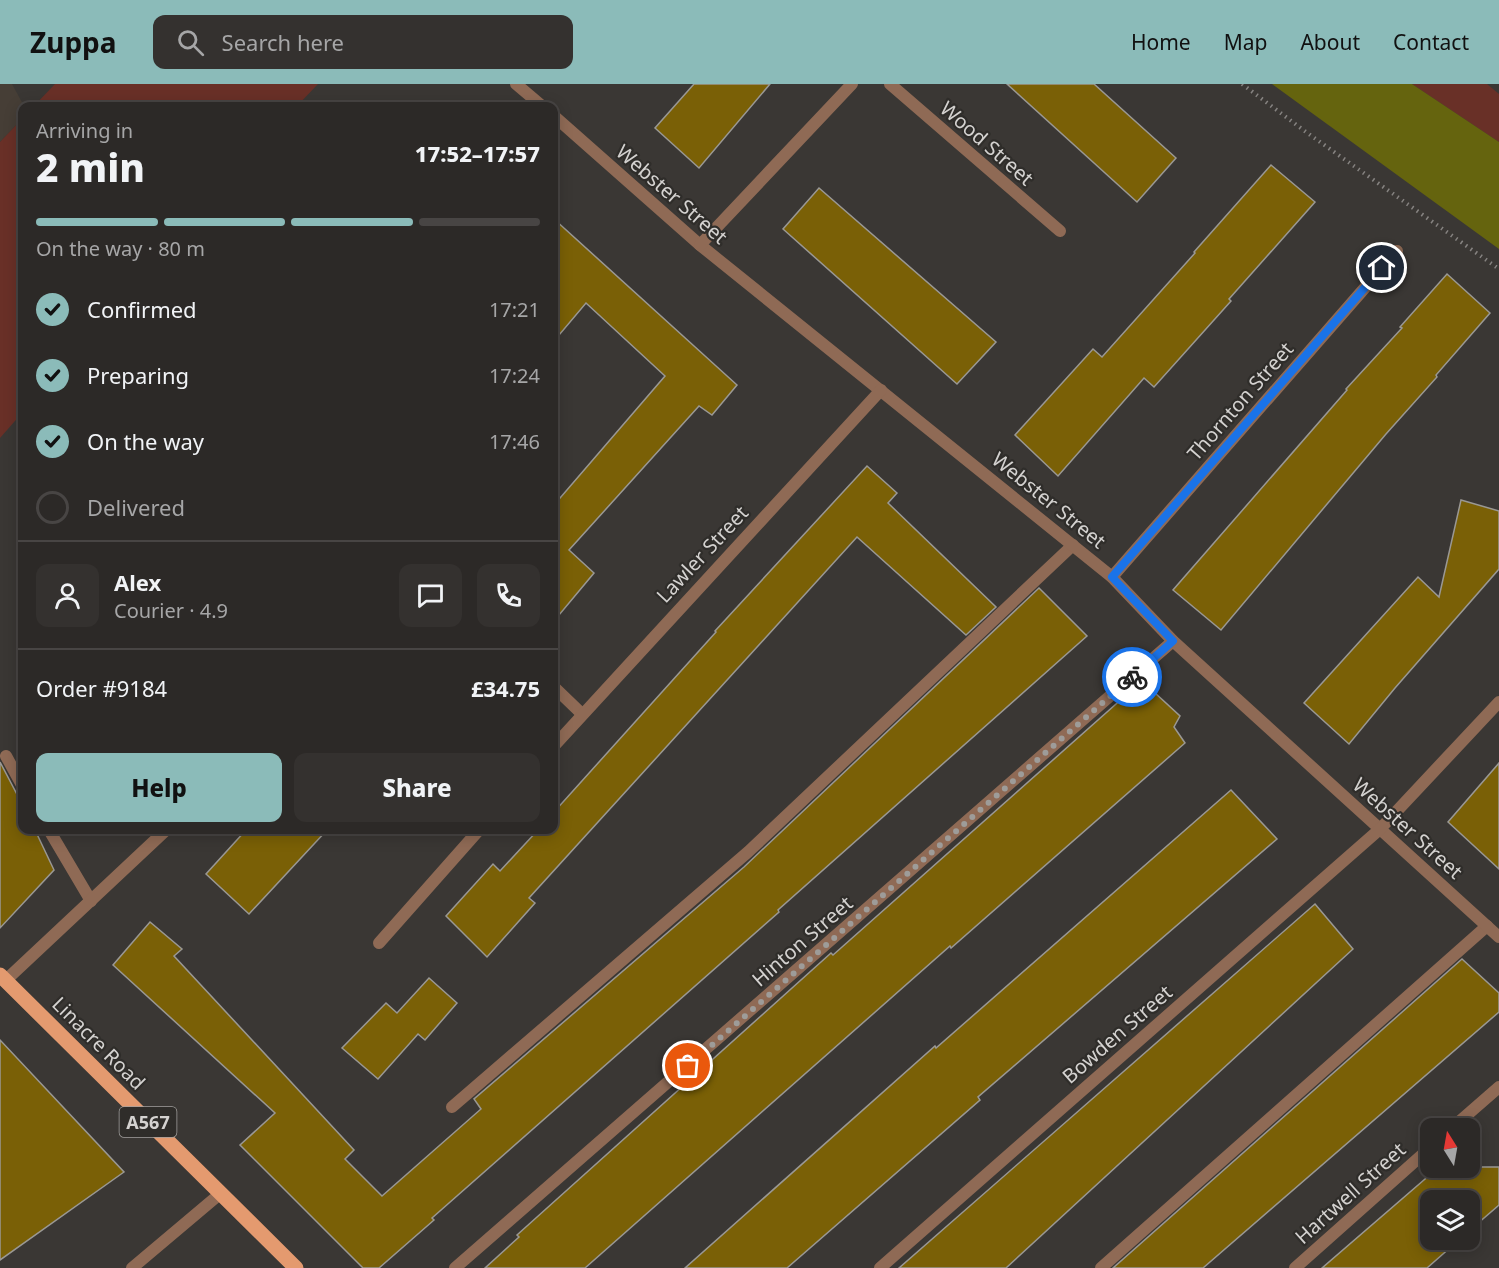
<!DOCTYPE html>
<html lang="en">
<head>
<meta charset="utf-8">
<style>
  body { margin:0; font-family:"Noto Sans",sans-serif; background:#34312f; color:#f1f3f6; height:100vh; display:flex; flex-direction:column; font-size:22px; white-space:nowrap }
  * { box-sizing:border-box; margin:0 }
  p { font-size:20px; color:#a6a6a7 }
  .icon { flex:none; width:33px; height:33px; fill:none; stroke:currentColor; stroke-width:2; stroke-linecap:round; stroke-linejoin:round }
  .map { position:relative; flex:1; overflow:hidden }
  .details { position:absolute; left:18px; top:18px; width:540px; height:732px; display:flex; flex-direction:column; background:#2c2927; border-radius:12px; box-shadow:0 3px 15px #0003,0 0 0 2px #484544 }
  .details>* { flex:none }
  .needle { width:39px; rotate:349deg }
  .controls { position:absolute; left:1420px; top:1034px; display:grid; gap:12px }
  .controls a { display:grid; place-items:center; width:60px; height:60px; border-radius:12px; background:#2c2927; box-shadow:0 3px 15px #0003,0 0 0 2px #484544; font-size:30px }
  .pin { position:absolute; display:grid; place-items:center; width:51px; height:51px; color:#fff; margin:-26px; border:3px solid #fff; border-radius:50%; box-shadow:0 2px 6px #0007 }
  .courier { position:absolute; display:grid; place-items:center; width:60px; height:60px; margin:-30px; border:4px solid #1a73e8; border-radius:50%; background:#fff; color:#222; box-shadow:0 2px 8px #0007 }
  .summary em { font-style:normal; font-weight:800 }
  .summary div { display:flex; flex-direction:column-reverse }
  .summary { display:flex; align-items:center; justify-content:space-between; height:102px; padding:0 18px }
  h1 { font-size:39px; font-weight:800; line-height:45px }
  .bar { display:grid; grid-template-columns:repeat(4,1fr); gap:9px 6px; align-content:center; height:72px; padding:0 18px }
  .bar i { height:8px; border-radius:4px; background:#484544 }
  .bar .selected { background:#8bbbb9 }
  .bar p { grid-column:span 4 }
  .line { display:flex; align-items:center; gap:15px; padding:0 18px; border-top:2px solid #484544 }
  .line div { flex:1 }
  .round { display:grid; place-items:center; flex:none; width:63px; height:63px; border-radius:12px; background:#34312f }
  ol { padding:0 18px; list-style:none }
  li { display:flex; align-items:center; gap:18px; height:66px }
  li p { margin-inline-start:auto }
  li .icon { padding:6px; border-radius:50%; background:#8bbbb9; color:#111; stroke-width:4 }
  li:last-child { color:#a6a6a7 }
  li i { width:33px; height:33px; border:3px solid #484544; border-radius:50% }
  .cta { display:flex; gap:12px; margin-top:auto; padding:12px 18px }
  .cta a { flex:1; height:69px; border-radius:12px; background:#8bbbb9; color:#111; font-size:24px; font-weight:800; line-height:69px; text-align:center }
  .cta a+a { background:#34312f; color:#f1f3f6 }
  header { display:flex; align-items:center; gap:36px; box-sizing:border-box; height:84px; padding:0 30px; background:#8bbbb9; color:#111 }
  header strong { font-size:28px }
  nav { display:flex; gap:33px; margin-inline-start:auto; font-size:21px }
  .search { width:420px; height:54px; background:#34312f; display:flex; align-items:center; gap:15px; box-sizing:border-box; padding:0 21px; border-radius:12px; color:#a6a6a7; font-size:22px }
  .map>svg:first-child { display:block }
  .built { fill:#463e36 }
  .green { fill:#693027 }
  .water { fill:#65640e }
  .building { fill:#7a6006; stroke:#9a9894; stroke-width:1.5 }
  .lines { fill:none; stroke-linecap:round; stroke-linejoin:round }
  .path { stroke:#868381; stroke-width:4; stroke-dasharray:1.5 4.5; stroke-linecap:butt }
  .service { stroke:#8f6a55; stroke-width:12 }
  .minor { stroke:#8f6a55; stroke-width:12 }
  .primary { stroke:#e49a6f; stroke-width:15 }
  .done { stroke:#9e9c99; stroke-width:6; stroke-dasharray:0 10.8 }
  .route { stroke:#1a73e8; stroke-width:8 }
  .labels { text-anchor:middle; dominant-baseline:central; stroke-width:4.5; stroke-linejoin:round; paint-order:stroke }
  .shield { fill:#2f2d2a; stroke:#a2a09e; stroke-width:1.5 }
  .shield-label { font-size:18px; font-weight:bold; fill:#d4d2d0 }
  .street-label { font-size:20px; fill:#d4d2d0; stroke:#2f2d2a }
</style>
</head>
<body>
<header>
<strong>Zuppa</strong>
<div class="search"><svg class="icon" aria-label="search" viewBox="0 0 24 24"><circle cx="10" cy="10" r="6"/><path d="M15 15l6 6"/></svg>Search here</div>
<nav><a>Home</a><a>Map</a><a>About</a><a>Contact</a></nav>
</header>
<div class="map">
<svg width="1499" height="1184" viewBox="0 0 1499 1184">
  <rect width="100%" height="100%" fill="#3a3734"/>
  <path class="built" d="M0 0H12L24 22H22V35L0 58Z"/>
  <g class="green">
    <path d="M55 0H318L297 22H34Z"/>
    <path d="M1412 0H1487L1499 10V58Z"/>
    <path d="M22 35V329L0 354V58Z"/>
  </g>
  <path class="water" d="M1272 0H1412L1499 58V165Z"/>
  <g class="building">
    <path d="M694 0H770L699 84 655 44Z"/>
    <path d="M1007 0H1094L1176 74 1137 118Z"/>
    <path d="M1271 81 1315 118 1229 215 1231 217 1154 303 1144 294 1058 392 1015 351 1093 265 1102 273 1195 169 1194 168Z"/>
    <path d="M819 104 996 258 957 300 783 145Z"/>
    <path d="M554 135 737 301 712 331 699 322 569 466 594 489 554 537V421L665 292 586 219 554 257Z"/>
    <path d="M1447 190 1490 229 1436 291 1437 293 1386 350 1221 546 1173 506 1347 306 1346 305 1402 244 1400 243Z"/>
    <path d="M867 382 897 409 888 419 996 523 966 551 857 453 529 814 535 819 487 873 446 832 493 780 500 787 538 746H554V728L716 548 715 547Z"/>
    <path d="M1461 416 1499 427V485L1395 604 1349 660 1304 619 1418 493 1439 513Z"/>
    <path d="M1039 504 1087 552 778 826 779 828 432 1134 434 1136 379 1184H363L240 1061 275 1029 113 881 150 838 182 865 174 872 354 1066 345 1075 382 1112 481 1025 474 1015 744 783Z"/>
    <path d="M1142 597 1180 632 1174 643 1185 659 951 864 950 862 585 1184H485L519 1153 517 1151 831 869 833 871Z"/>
    <path d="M0 678 22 720V746H35L54 786 0 844Z"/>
    <path d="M1499 679V785L1448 738Z"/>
    <path d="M1231 706 1277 755 978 1013 980 1016 787 1184H685L935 962 936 964Z"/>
    <path d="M246 746H327L249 830 206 790Z"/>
    <path d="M1315 820 1353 865 1006 1184H899Z"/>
    <path d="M1462 875 1499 909V928L1203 1184H1113Z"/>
    <path d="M429 894 457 919 425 956 418 950 378 995 342 964 386 919 397 929Z"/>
    <path d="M0 956 124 1088 0 1176Z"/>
    <path d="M1439 1083H1499V1121L1470 1146V1116H1431V1155H1460L1427 1184H1322Z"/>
  </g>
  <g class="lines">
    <path class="path" d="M1242 0 1306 48 1499 185"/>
    <g class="service">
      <path d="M452 1023 748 768 1073 461"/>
      <path d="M1101 1184 1487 842"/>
    </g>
    <g class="minor">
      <path d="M516 0 542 22"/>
      <path d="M890 0 1060 147"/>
      <path d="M554 32 700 161 1112 493 1173 557 1499 853"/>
      <path d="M700 161 852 0"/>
      <path d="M1112 493 1397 167"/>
      <path d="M554 603 582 630"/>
      <path d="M554 662 881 306"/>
      <path d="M6 672 22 701"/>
      <path d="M49 746 91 817"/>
      <path d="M379 859 479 746"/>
      <path d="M6 896 166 746"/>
      <path d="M1452 1044 1499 1003"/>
      <path d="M132 1184 221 1109"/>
      <path d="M455 1184 1173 557"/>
      <path d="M880 1184 1380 745 1499 618"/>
      <path d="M1295 1184 1431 1063"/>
    </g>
    <path class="primary" d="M0 891 296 1184"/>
  </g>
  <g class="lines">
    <path class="done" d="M688 982 1132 593"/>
    <path class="route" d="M1132 593 1173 557 1112 493 1382 184"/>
  </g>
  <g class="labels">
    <rect class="shield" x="119.5" y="1023" width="57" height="30" rx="4.5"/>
    <g class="shield-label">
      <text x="148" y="1038">A567</text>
    </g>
    <g class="street-label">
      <text transform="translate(987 59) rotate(41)">Wood Street</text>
      <text transform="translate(672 110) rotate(41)">Webster Street</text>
      <text transform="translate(1240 317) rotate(-49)">Thornton Street</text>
      <text transform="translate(1049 416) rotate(39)">Webster Street</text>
      <text transform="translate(702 470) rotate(-47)">Lawler Street</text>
      <text transform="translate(1408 744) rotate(42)">Webster Street</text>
      <text transform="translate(802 857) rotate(-41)">Hinton Street</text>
      <text transform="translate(1117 950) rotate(-41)">Bowden Street</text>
      <text transform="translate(99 959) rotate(45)">Linacre Road</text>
      <text transform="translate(1350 1109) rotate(-42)">Hartwell Street</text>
    </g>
  </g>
</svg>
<div class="controls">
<a><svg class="needle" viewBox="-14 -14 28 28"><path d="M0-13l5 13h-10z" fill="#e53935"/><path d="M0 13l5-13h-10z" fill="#a6a6a7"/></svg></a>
<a><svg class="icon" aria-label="layers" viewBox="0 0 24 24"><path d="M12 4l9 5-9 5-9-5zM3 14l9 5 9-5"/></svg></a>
</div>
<div class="pin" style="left:688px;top:982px;background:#ea580c"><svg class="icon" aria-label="bag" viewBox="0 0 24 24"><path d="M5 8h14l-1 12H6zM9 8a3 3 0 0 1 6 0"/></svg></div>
<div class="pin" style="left:1382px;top:184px;background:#1f2937"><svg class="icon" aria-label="home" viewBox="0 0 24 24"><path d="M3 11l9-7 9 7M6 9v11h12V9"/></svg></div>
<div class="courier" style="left:1132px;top:593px"><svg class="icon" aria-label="bike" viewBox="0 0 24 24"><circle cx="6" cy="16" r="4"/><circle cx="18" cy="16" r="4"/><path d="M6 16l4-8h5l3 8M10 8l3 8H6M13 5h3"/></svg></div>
<section class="details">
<div class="summary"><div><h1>2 min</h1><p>Arriving in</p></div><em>17:52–17:57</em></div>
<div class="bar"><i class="selected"></i><i class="selected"></i><i class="selected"></i><i></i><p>On the way · 80 m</p></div>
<ol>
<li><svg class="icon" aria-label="check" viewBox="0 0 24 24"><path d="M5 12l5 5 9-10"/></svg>Confirmed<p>17:21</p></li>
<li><svg class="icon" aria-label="check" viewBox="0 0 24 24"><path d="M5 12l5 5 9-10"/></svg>Preparing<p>17:24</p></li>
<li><svg class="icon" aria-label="check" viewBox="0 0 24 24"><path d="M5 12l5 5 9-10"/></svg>On the way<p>17:46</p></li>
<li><i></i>Delivered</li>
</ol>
<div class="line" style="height:108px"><a class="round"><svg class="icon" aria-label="person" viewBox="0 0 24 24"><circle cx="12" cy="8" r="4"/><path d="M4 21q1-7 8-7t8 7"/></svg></a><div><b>Alex</b><p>Courier · 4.9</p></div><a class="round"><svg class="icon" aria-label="chat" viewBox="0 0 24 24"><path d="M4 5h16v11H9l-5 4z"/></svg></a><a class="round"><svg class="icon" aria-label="phone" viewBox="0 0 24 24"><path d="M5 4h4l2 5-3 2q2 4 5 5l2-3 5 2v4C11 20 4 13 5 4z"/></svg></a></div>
<div class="line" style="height:78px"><div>Order #9184</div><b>£34.75</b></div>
<div class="cta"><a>Help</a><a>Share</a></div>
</section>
</div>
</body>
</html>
